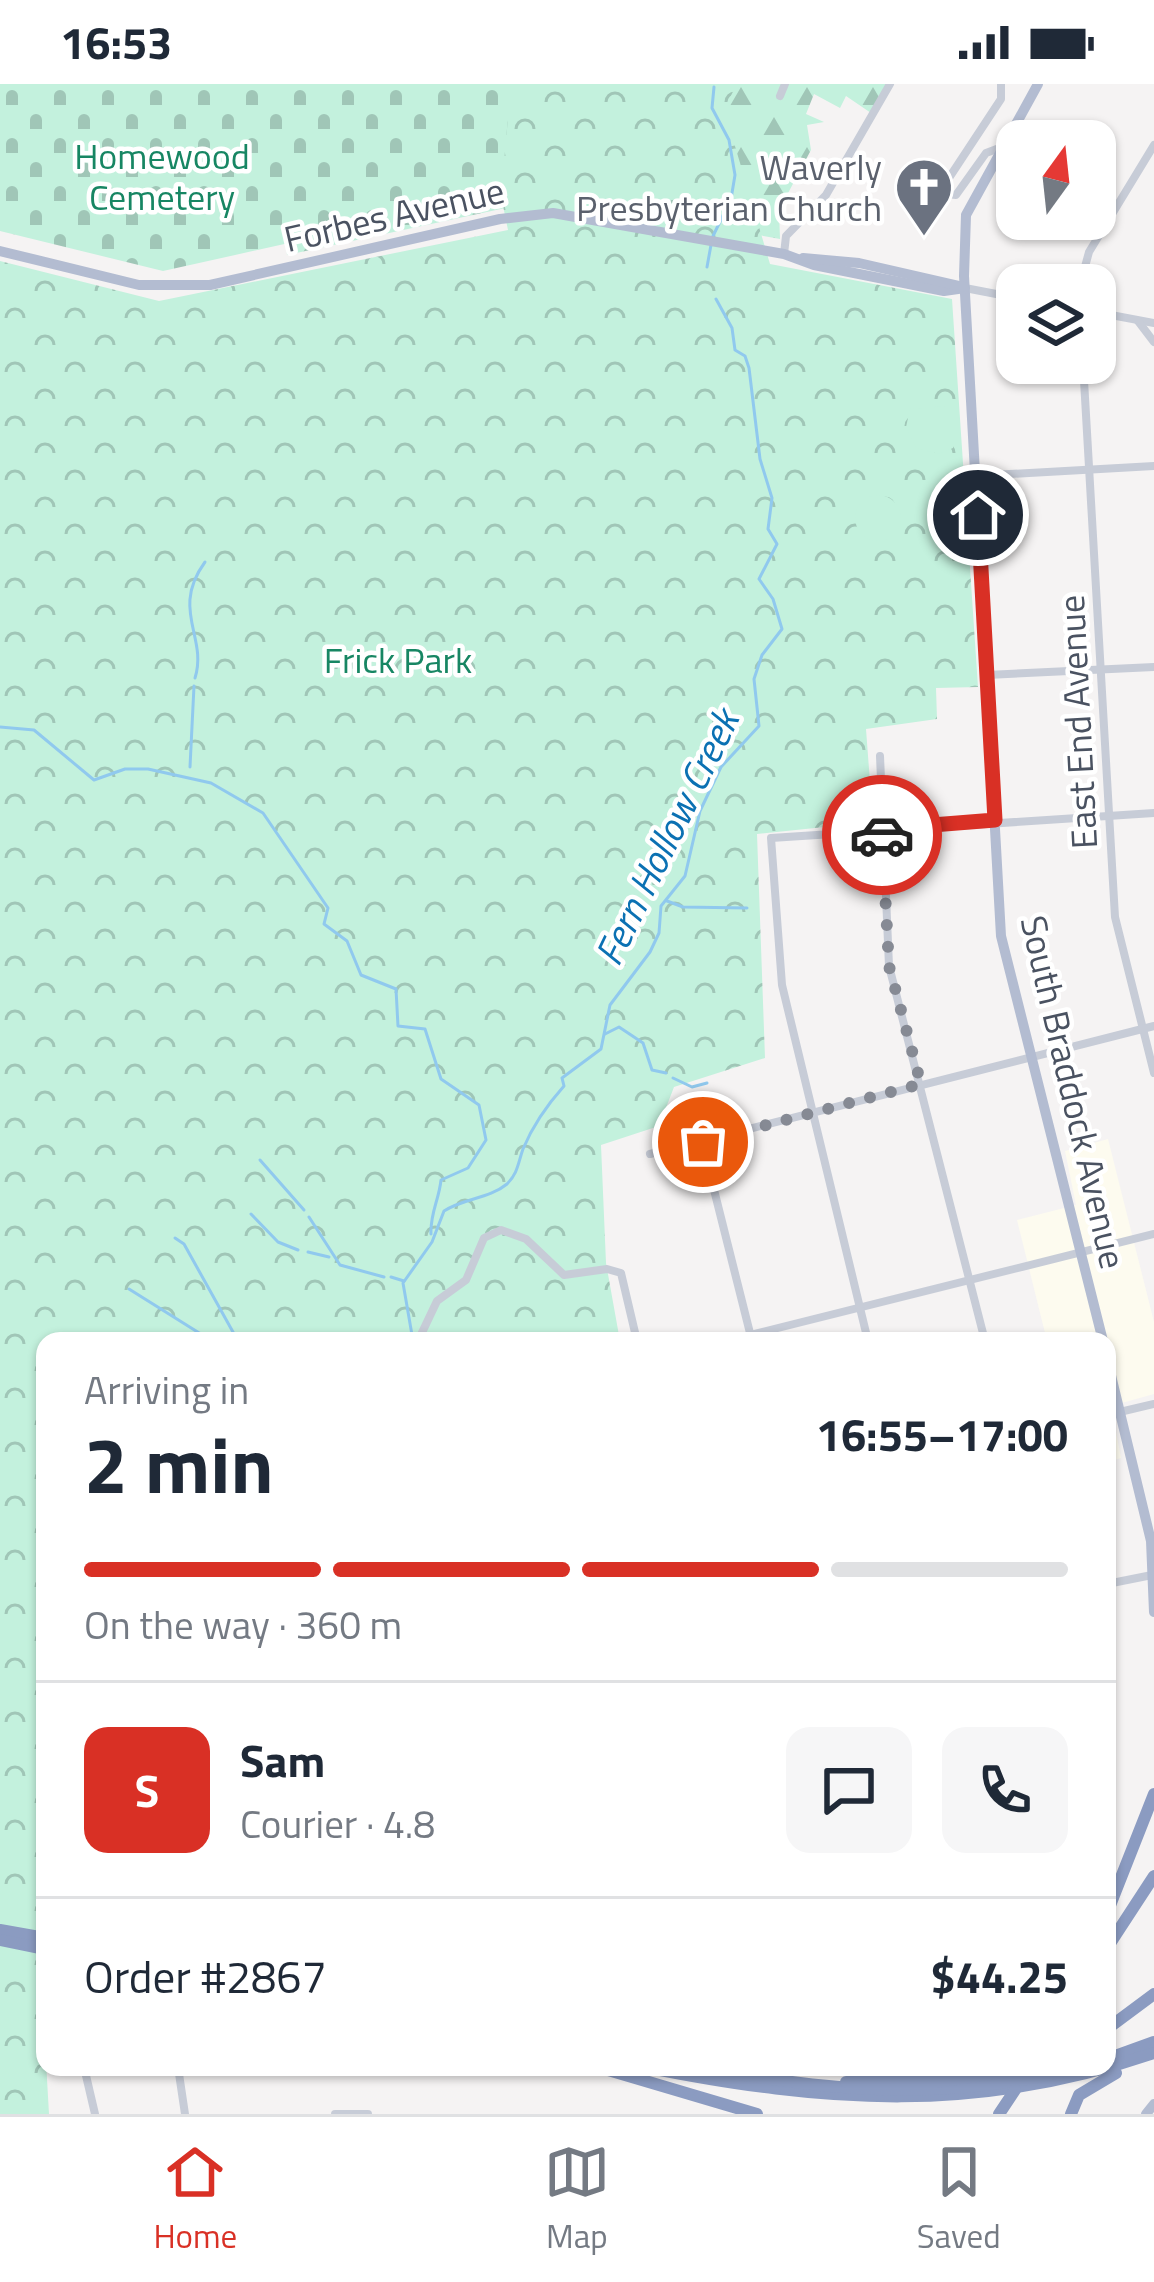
<!DOCTYPE html>
<html lang="en">
<head>
<meta charset="utf-8">
<style>
  body { margin:0; font-family:"Titillium Web",sans-serif; background:#f6f6f7; color:#1f2937; height:100vh; display:flex; flex-direction:column; font-size:45px; white-space:nowrap }
  * { box-sizing:border-box; margin:0 }
  p { font-size:39px; color:#747a83 }
  .icon { flex:none; width:66px; height:66px; fill:none; stroke:currentColor; stroke-width:2; stroke-linecap:round; stroke-linejoin:round }
  .map { position:relative; flex:1; overflow:hidden }
  .details { position:absolute; left:36px; top:1248px; width:1080px; height:744px; display:flex; flex-direction:column; background:#fff; border-radius:24px; box-shadow:0 3px 9px #0004 }
  .details>* { flex:none }
  .needle { width:78px; rotate:15deg }
  .buttons { position:absolute; left:996px; top:36px; display:grid; gap:24px }
  .buttons a { display:grid; place-items:center; width:120px; height:120px; border-radius:24px; background:#fff; box-shadow:0 3px 9px #0004; font-size:60px }
  .pin { position:absolute; display:grid; place-items:center; width:102px; height:102px; color:#fff; margin:-51px; border:6px solid #fff; border-radius:50%; box-shadow:0 3px 12px #0007 }
  .courier { position:absolute; display:grid; place-items:center; width:120px; height:120px; margin:-60px; border:9px solid #d93025; border-radius:50%; background:#fff; color:#222; box-shadow:0 3px 15px #0007 }
  .head em { font-style:normal; font-weight:700 }
  .head div { display:flex; flex-direction:column-reverse }
  .head { display:flex; align-items:center; justify-content:space-between; height:204px; padding:0 48px }
  h1 { font-size:78px; font-weight:700; line-height:90px }
  .bar { display:grid; grid-template-columns:repeat(4,1fr); gap:18px 12px; align-content:center; height:144px; padding:0 48px }
  .bar i { height:15px; border-radius:9px; background:#e0e1e3 }
  .bar .selected { background:#d93025 }
  .bar p { grid-column:span 4 }
  .line { display:flex; align-items:center; gap:30px; padding:0 48px; border-top:3px solid #e0e1e3 }
  .line div { flex:1 }
  .round { display:grid; place-items:center; flex:none; width:126px; height:126px; border-radius:24px; background:#f6f6f7 }
  .status { display:flex; justify-content:space-between; align-items:center; height:84px; padding:0 60px; background:#fff; direction:ltr }
  .status svg { height:33px; fill:currentColor }
  .menu { display:flex; justify-content:space-around; align-items:center; height:168px; border-top:3px solid #e0e1e3; background:#fff; font-size:33px; color:#747a83 }
  .menu a { display:grid; justify-items:center; gap:6px }
  .menu .selected { color:#d93025 }
  .map>svg:first-child { display:block }
  .commercial { fill:#fdfbef }
  .forest { fill:url(#forest-firs) }
  .cemetery { fill:url(#cemetery-stones) }
  .park { fill:url(#park-crowns) }
  .garden { fill:#c3f1dd }
  .lines { fill:none; stroke-linecap:round; stroke-linejoin:round }
  .stream { stroke:#90c9ee; stroke-width:3 }
  .minor { stroke:#c7ccd7; stroke-width:8 }
  .major { stroke:#b3bcd1; stroke-width:10 }
  .highway { stroke:#8b9bc1; stroke-width:12 }
  .done { stroke:#868a94; stroke-width:12; stroke-dasharray:0 21.6 }
  .route { stroke:#d93025; stroke-width:15 }
  .labels { text-anchor:middle; dominant-baseline:central; stroke-width:9; stroke-linejoin:round; paint-order:stroke }
  .park-label { font-size:36px; fill:#178663; stroke:#fff }
  .worship-label { font-size:36px; fill:#5b616d; stroke:#fff; text-anchor:end }
  .street-label { font-size:36px; fill:#4a5261; stroke:#fff }
  .water-label { font-size:39px; font-style:italic; fill:#0b71b3; stroke:#fff }
</style>
</head>
<body>
<div class="status"><b>16:53</b><svg viewBox="0 0 49 12"><path d="M0 12V9h3v3zM5 12V6h3v6zM10 12V3h3v9zM15 12V0h3v12zM26 1h20v11H26zM47 4h2v5h-2z"/></svg></div>
<div class="map">
<svg width="1154" height="2030" viewBox="0 0 1154 2030">
  <defs>
    <pattern id="forest-firs" width="22" height="20" patternUnits="userSpaceOnUse" patternTransform="scale(3)"><rect width="22" height="20" fill="#c3f1dd"/><path d="M5 1l3.5 6h-7zM16 11l3.5 6h-7z" fill="#a0c6b7"/></pattern>
    <pattern id="cemetery-stones" width="16" height="16" patternUnits="userSpaceOnUse" patternTransform="scale(3)"><rect width="16" height="16" fill="#c3f1dd"/><path d="M2 7V4a2 2 0 0 1 4 0v3zM10 15v-3a2 2 0 0 1 4 0v3z" fill="#a0c6b7"/></pattern>
    <pattern id="park-crowns" width="20" height="18" patternUnits="userSpaceOnUse" patternTransform="scale(3)"><rect width="20" height="18" fill="#c3f1dd"/><path d="M2 6a3 3 0 1 1 6 0M12 15a3 3 0 1 1 6 0" fill="none" stroke="#a0c6b7"/></pattern>
  </defs>
  <rect width="100%" height="100%" fill="#f5f3f3"/>
  <path class="commercial" d="M1108 1055 1154 1238V1310L1111 1322 1121 1374 1107 1378V1257H1047L1017 1136 1076 1121 1065 1067Z"/>
  <path class="forest" d="M477 0H887L871 29 846 12 840 24 814 10 806 30 824 38 807 41 811 66 779 126 780 155 594 121 533 118 287 171 285 151Z"/>
  <path class="cemetery" d="M0 0H511L501 112 163 187 0 147Z"/>
  <path class="park" d="M511 0H737L724 25 770 180 952 215 978 603 936 604 937 635 866 645 873 738 757 750 765 974 674 1003 659 1042 601 1061 606 1179 620 1257H45L43 1925 49 2030H0V177L159 217 508 146 501 112Z"/>
  <g class="garden">
    <path d="M947 322 953 327V364L939 370 916 364 906 343 910 325Z"/>
    <circle cx="878" cy="434" r="23"/>
  </g>
  <g class="lines">
    <g class="stream">
      <path d="M713 152 731 115 735 91 729 56 712 24 714 3"/>
      <path d="M707 183 711 161"/>
      <path d="M195 594C208 553 170 526 205 478"/>
      <path d="M0 643 34 646 94 696 125 685H148L211 699 263 729 328 824 324 840 347 857 361 891 396 905 398 942 425 945 441 995 479 1021 486 1056 468 1084 441 1096C439 1116 430 1129 431 1150"/>
      <path d="M190 683 194 602"/>
      <path d="M667 817 683 823 747 824"/>
      <path d="M605 950 619 943 643 959 652 986 666 989"/>
      <path d="M673 994 692 1003 707 999"/>
      <path d="M260 1076 304 1126"/>
      <path d="M251 1130 278 1158 298 1166"/>
      <path d="M309 1133 340 1181 384 1193"/>
      <path d="M175 1154 184 1160 238 1257"/>
      <path d="M308 1168 329 1173"/>
      <path d="M391 1193 404 1197"/>
      <path d="M129 1205 212 1257"/>
      <path d="M412 1251 403 1199 432 1158 444 1127C464 1114 489 1115 507 1100 518 1089 518 1079 523 1065 533 1041 547 1021 564 1002L562 994 601 965 610 921 650 868 659 849 661 822 685 792 700 727 721 683 759 642 754 595 762 571 782 545 773 515 759 495 777 460 768 445 772 414 760 375 749 284 745 272 735 266 732 244 716 215"/>
    </g>
    <g class="minor">
      <path d="M1001 0V15L945 100 947 110 956 111 986 69 1002 63"/>
      <path d="M780 12 785 0"/>
      <path d="M784 170 786 152 826 111 890 0"/>
      <path d="M1080 201 1089 168 1154 61"/>
      <path d="M965 204 1017 214"/>
      <path d="M1095 228 1154 239"/>
      <path d="M1138 237 1154 258"/>
      <path d="M1083 279 1115 833 1154 989"/>
      <path d="M975 392 1154 382"/>
      <path d="M987 591 1154 583"/>
      <path d="M880 672 889 882 985 1257"/>
      <path d="M702 1058 752 1257"/>
      <path d="M650 1070 1154 942"/>
      <path d="M418 1257 437 1217 466 1196 484 1154 501 1146 526 1155 564 1191 607 1185 621 1189 637 1257"/>
      <path d="M726 1257 1154 1150"/>
      <path d="M868 1257 782 901 771 754 1154 729"/>
      <path d="M1107 1331 1154 1320"/>
      <path d="M1107 1500 1152 1491"/>
      <path d="M84 1983 95 2030"/>
      <path d="M178 1983 185 2030"/>
      <path d="M335 2030H368"/>
    </g>
    <g class="major">
      <path d="M1038 0 966 131 964 192 1001 852 1103 1257"/>
      <path d="M0 167 139 201H210L500 135 553 129 784 170 814 181 944 207 965 204"/>
      <path d="M803 174 859 179 964 203"/>
      <path d="M1107 1275 1151 1457 1154 1528"/>
      <path d="M1146 2030 1154 2020"/>
    </g>
    <g class="highway">
      <path d="M1107 1829 1154 1710"/>
      <path d="M0 1846 45 1854"/>
      <path d="M0 1856 45 1865"/>
      <path d="M1107 1864 1154 1792"/>
      <path d="M1107 1945 1154 1910"/>
      <path d="M1107 1975 1154 1958"/>
      <path d="M598 1983 757 2030"/>
      <path d="M645 1983C826 2019 977 2030 1154 1969"/>
      <path d="M700 1983C829 2008 951 2018 1080 1983"/>
      <path d="M940 1993 967 1983"/>
      <path d="M846 1998H935L1039 1983"/>
      <path d="M999 2030 1015 2006"/>
      <path d="M1071 2030 1079 2011 1116 1989"/>
    </g>
  </g>
  <g class="lines">
    <path class="done" d="M703 1058 921 1000 889 882 882 751"/>
    <path class="route" d="M882 751V745L995 736 978 431"/>
  </g>
  <defs>
    <symbol id="church-pin" viewBox="-11 -11 22 30"><path d="M0 17L-7.5 6A9.5 9.5 0 1 1 7.5 6Z" fill="#6b7280" stroke="#fff"/><path d="M-1.2-6h2.4v3.5h3.3v2.4h-3.3V6h-2.4V-.1h-3.3v-2.4h3.3Z" fill="#fff"/></symbol>
  </defs>
  <g fill-rule="evenodd">
    <use href="#church-pin" x="891" y="70" width="66" height="90"/>
  </g>
  <g class="labels">
    <g class="park-label">
      <text x="162" y="71">Homewood<tspan x="162" dy="41">Cemetery</tspan></text>
      <text x="398" y="575">Frick Park</text>
    </g>
    <g class="worship-label">
      <text x="882" y="82">Waverly<tspan x="882" dy="41">Presbyterian Church</tspan></text>
    </g>
    <g class="street-label">
      <text transform="translate(394 130) rotate(-13)">Forbes Avenue</text>
      <text transform="translate(1077 638) rotate(-93)">East End Avenue</text>
      <text transform="translate(1074 1008) rotate(77)">South Braddock Avenue</text>
    </g>
    <g class="water-label">
      <text transform="translate(666 753) rotate(-64)">Fern Hollow Creek</text>
    </g>
  </g>
</svg>
<div class="buttons">
<a><svg class="needle" viewBox="-14 -14 28 28"><path d="M0-13l5 13h-10z" fill="#e53935"/><path d="M0 13l5-13h-10z" fill="#747a83"/></svg></a>
<a><svg class="icon" aria-label="layers" viewBox="0 0 24 24"><path d="M12 4l9 5-9 5-9-5zM3 14l9 5 9-5"/></svg></a>
</div>
<div class="pin" style="left:703px;top:1058px;background:#ea580c"><svg class="icon" aria-label="bag" viewBox="0 0 24 24"><path d="M5 8h14l-1 12H6zM9 8a3 3 0 0 1 6 0"/></svg></div>
<div class="pin" style="left:978px;top:431px;background:#1f2937"><svg class="icon" aria-label="home" viewBox="0 0 24 24"><path d="M3 11l9-7 9 7M6 9v11h12V9"/></svg></div>
<div class="courier" style="left:882px;top:751px"><svg class="icon" aria-label="car" viewBox="0 0 24 24"><path d="M5 17H2v-5l4-1 3-4h7l3 4 3 1v5h-3M9 17h6M6 11h13"/><circle cx="7" cy="17" r="2"/><circle cx="17" cy="17" r="2"/></svg></div>
<section class="details">
<div class="head"><div><h1>2 min</h1><p>Arriving in</p></div><em>16:55–17:00</em></div>
<div class="bar"><i class="selected"></i><i class="selected"></i><i class="selected"></i><i></i><p>On the way · 360 m</p></div>
<div class="line" style="height:216px"><b class="round" style="background:#d93025;color:#fff">S</b><div><b>Sam</b><p>Courier · 4.8</p></div><a class="round"><svg class="icon" aria-label="chat" viewBox="0 0 24 24"><path d="M4 5h16v11H9l-5 4z"/></svg></a><a class="round"><svg class="icon" aria-label="phone" viewBox="0 0 24 24"><path d="M5 4h4l2 5-3 2q2 4 5 5l2-3 5 2v4C11 20 4 13 5 4z"/></svg></a></div>
<div class="line" style="height:156px"><div>Order #2867</div><b>$44.25</b></div>
</section>
</div>
<nav class="menu">
<a class="selected"><svg class="icon" aria-label="home" viewBox="0 0 24 24"><path d="M3 11l9-7 9 7M6 9v11h12V9"/></svg>Home</a>
<a><svg class="icon" aria-label="map" viewBox="0 0 24 24"><path d="M3 6l6-2 6 2 6-2v14l-6 2-6-2-6 2zM9 4v14M15 6v14"/></svg>Map</a>
<a><svg class="icon" aria-label="saved" viewBox="0 0 24 24"><path d="M7 4h10v16l-5-4-5 4z"/></svg>Saved</a>
</nav>
</body>
</html>
